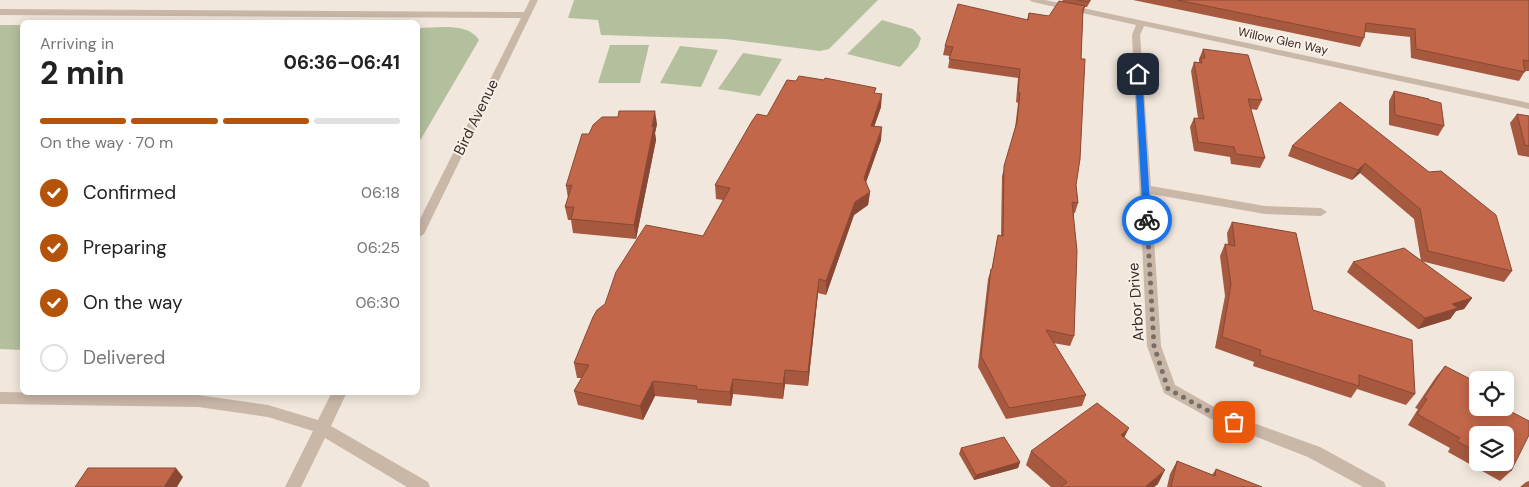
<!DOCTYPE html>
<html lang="en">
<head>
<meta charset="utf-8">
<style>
  body { margin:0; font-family:"DM Sans",sans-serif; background:#f2f2f2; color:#222; height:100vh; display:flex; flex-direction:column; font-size:19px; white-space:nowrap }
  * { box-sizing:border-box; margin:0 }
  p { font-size:16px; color:#767676 }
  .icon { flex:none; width:28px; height:28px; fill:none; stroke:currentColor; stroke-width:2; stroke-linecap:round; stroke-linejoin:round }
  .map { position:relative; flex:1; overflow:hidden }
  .details { position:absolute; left:20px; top:20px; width:400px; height:375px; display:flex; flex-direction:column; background:#fff; border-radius:8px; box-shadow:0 2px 12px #0003 }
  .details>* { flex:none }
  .fabs { position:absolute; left:1469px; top:371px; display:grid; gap:10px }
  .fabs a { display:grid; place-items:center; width:45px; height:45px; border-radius:8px; background:#fff; box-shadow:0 2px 12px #0003; font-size:25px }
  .pin { position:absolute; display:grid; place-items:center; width:42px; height:42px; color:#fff; margin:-21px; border-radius:10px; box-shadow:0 2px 8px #0006 }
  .courier { position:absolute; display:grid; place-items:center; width:50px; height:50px; margin:-25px; border:4px solid #1a73e8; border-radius:50%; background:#fff; color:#222; box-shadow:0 1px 6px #0007 }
  .head em { font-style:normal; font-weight:700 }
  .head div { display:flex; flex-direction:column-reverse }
  .head { display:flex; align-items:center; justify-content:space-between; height:85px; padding:0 20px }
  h1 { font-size:32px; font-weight:700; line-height:38px }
  .bar { display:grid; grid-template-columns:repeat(4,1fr); gap:8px 5px; align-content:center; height:60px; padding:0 20px }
  .bar i { height:6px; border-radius:4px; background:#e0e0e0 }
  .bar .selected { background:#b45309 }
  .bar p { grid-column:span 4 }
  ol { padding:0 20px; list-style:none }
  li { display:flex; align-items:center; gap:15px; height:55px }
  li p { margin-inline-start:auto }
  li .icon { padding:5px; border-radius:50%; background:#b45309; color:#fff; stroke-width:4 }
  li:last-child { color:#767676 }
  li i { width:28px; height:28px; border:2px solid #e0e0e0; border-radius:50% }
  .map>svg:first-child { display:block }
  .green { fill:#b4c09d }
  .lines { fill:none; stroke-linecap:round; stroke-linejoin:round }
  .minor { fill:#c9b7a8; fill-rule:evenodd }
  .wall { fill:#a75940; fill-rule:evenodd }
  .shaded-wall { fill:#884834 }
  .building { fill:#c2674a; stroke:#884834 }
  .route { fill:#1a73e8 }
  .done { stroke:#776e67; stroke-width:5; stroke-dasharray:0 9 }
  .labels { text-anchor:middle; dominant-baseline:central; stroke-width:4; stroke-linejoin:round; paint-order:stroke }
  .far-street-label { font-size:12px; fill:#362d28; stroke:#f9f1e8 }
  .street-label { font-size:15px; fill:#362d28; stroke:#f9f1e8 }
</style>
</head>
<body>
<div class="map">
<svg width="1529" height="487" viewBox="0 0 1529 487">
  <rect width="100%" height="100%" fill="#f1e7dc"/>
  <g class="green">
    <path d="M574 0H878L829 49 820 51 726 39 601 35 598 20 568 18Z"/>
    <path d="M882 20 913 29 921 38 918 47 900 67 847 54Z"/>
    <path d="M0 25H22V350L0 349Z"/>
    <path d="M418 28C437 28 468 22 479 40L418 144Z"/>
    <path d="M610 45H649L640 83H598Z"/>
    <path d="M680 46 718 50 701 87 660 83Z"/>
    <path d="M743 53 782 59 760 96 718 89Z"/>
  </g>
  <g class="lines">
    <g class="minor">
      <path d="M530 0H538L424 234 418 238V223L521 18 0 15V9L524 12Z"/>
      <path d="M1029 0H1045L1529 103V109L1144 26 1140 35 1151 186 1265 206 1321 208 1327 212 1321 216 1265 214 1151 194 1161 346 1175 385 1223 412 1320 447 1384 482 1386 487H1363L1308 457 1213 420 1164 393 1147 346 1132 35 1136 25 1033 2Z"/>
      <path d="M0 392 198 395 268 405 318 420 332 392H347L331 426 428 482 430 487H407L325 438 301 487H285L313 431 268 417 198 407 0 404Z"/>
    </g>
  </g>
  <g class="wall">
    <path d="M1063 0H1091L1087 7H1085L1083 14 1076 185 1078 203 1075 213H1074V336L1070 346 1053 343 1086 395 1082 406 1006 419 978 367 988 279 991 269H992L998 235 1001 236 1002 176 1015 128 1018 103 1016 102 1018 78 948 68 950 56 943 55 945 46 1027 20 1029 13 1049 16Z"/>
    <path d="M1133 0H1529V71H1525L1519 81 1411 58 1410 37 1365 32 1364 38 1360 47Z"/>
    <path d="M1203 49 1262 100 1257 110 1251 109 1265 158 1260 168 1231 164 1230 157 1194 151 1190 127 1194 118H1198L1191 71 1194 62H1199V59Z"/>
    <path d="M796 81 875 93 881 107 874 126 881 140 866 182 870 192 868 205 854 215 826 295 818 293 808 386 785 384 783 399 733 394 731 406 697 403V400L655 396 643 420 578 405 574 391 582 378H577L574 363 703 236 723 200 716 199 715 185 767 116Z"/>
    <path d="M1394 91 1429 100 1444 126 1438 136 1389 125V101Z"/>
    <path d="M1517 114 1529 116V157L1518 155 1510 123Z"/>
    <path d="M657 124 655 133 656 140 636 239 573 233 571 220H568L565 207 568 198 566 186 589 134Z"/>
    <path d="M1292 146 1429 172 1512 271 1504 282 1421 261 1414 219 1360 173 1352 180 1288 156Z"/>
    <path d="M1232 222 1313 310 1415 394 1406 405 1357 389 1351 398 1253 366 1254 362 1215 348 1225 296 1220 256 1225 244 1228 245 1227 233Z"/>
    <path d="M1353 262 1472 298 1464 309 1456 311 1450 319 1418 329 1347 272Z"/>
    <path d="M1445 366 1511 471 1500 481 1448 452 1450 448 1408 425 1418 409 1415 408 1436 377ZM1478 435 1505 462H1478Z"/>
    <path d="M1125 438 1158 484 1154 487H1051L1026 465 1031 451Z"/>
    <path d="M961 448 1020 462 1018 468 974 480 959 454Z"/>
    <path d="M1177 461 1212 475 1216 469 1262 487H1167L1170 474Z"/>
    <path d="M1529 481V487H1520L1526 482Z"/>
  </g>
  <g class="shaded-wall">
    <path d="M882 94 881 107 870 139 871 126Z"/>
    <path d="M655 111 657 124 655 133 656 140 636 239 634 225Z"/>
    <path d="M882 127 881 140 863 191 864 178Z"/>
    <path d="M1365 163 1360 173 1352 180 1358 170Z"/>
    <path d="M870 192 868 205 854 215 826 295V281L855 202Z"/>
    <path d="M819 279 818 293 808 386V372Z"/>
    <path d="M1472 298 1464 309 1456 311 1450 319 1418 329 1425 318 1452 304Z"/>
    <path d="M785 370V384L783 399V384Z"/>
    <path d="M733 379V394L731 406 730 392Z"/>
    <path d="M653 381 655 396 643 420 640 406Z"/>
    <path d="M1129 428 1122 442 1121 435Z"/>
    <path d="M1020 462 1018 468 974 480 976 475Z"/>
    <path d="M176 468 183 477 177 487H164Z"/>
    <path d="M1165 470 1158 484 1154 487H1145Z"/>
  </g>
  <g class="building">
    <path d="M1077 0H1090L1088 2Z"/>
    <path d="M1177 0H1529V61L1523 60 1525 72 1416 49 1415 29 1366 23 1364 38Z"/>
    <path d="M1059 1 1085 6 1083 9 1081 59H1085L1080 159 1076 185 1078 203 1072 202 1077 251 1074 336 1046 330 1086 395 1009 408 981 356 991 269H992L998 235 1003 236 1004 166 1017 122 1020 93H1018L1020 69 949 59 953 47 945 46 958 4 1028 20 1029 13 1049 16Z"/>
    <path d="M1203 49 1248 55 1262 100 1248 99 1265 158 1236 154 1234 147 1198 142 1194 118 1204 119 1194 62 1202 63 1201 58H1205Z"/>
    <path d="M799 76 824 80 825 78 876 88 874 93 882 94 871 126 882 127 864 178 870 192 855 202 826 281 819 279 808 372 785 370 783 384 733 379 730 392 696 389 697 386 653 381 640 406 574 391 589 365 574 363 593 317 597 310 605 304 616 272 646 225 703 236 730 188 715 185 752 121 757 114 767 116 787 80 796 81Z"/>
    <path d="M1394 91 1429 99V100L1441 103 1444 126 1395 115Z"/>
    <path d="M1340 102 1429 172 1441 171 1496 215 1512 271 1428 251 1420 209 1365 163 1358 170 1292 146Z"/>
    <path d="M619 111H655L652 127 654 126 634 225 571 219 574 207H565L572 185 566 186 582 134H589L593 125 602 117H618Z"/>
    <path d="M1517 114 1529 116V146L1525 145Z"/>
    <path d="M1232 222 1296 233 1313 310 1412 340 1415 394 1359 375V386L1260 355 1261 350 1222 337 1231 284 1225 244 1235 246Z"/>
    <path d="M1404 248 1472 298 1452 304 1458 308 1425 318 1353 262Z"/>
    <path d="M1445 366 1478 383V408H1504L1529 421V435L1511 471 1495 462H1505V435H1478V453L1457 441 1460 438 1417 414 1427 399 1424 398Z"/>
    <path d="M1097 403 1129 428 1121 435 1165 470 1145 487H1061L1067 482 1031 451Z"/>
    <path d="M1004 437 1020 462 976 475 961 448Z"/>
    <path d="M1177 461 1215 476 1216 469 1262 487H1171Z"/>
    <path d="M88 468H176L164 487H75Z"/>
  </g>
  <path class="route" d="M1138 72 1142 74 1151 220 1147 223 1143 220 1135 74Z"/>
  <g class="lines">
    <path class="done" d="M1147 220 1154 346 1168 389 1218 416 1234 422"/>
  </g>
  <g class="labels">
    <g class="far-street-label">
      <text transform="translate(1283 41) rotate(12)">Willow Glen Way</text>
    </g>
    <g class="street-label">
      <text transform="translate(476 117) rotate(-64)">Bird Avenue</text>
      <text transform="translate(1136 302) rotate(-94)">Arbor Drive</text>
    </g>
  </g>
</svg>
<div class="fabs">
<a><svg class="icon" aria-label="locate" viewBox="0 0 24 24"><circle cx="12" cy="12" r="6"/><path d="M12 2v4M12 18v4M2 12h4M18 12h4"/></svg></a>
<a><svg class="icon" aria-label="layers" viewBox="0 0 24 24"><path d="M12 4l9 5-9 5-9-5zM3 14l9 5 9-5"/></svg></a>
</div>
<div class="pin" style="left:1234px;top:422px;background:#ea580c"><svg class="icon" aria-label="bag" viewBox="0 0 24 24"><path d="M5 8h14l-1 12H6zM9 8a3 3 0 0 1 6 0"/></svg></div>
<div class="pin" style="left:1138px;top:74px;background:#1f2937"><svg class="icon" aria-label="home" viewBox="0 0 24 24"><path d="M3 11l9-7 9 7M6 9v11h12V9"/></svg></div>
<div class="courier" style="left:1147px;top:220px"><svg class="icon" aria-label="bike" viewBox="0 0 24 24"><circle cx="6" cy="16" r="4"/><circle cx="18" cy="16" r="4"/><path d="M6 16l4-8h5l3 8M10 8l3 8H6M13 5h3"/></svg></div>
<section class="details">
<div class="head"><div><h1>2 min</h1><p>Arriving in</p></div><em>06:36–06:41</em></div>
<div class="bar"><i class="selected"></i><i class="selected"></i><i class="selected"></i><i></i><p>On the way · 70 m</p></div>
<ol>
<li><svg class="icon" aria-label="check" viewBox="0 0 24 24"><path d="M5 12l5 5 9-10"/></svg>Confirmed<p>06:18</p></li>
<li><svg class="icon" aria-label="check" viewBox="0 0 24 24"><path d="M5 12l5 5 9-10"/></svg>Preparing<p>06:25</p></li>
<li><svg class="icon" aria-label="check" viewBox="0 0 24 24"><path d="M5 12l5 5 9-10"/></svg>On the way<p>06:30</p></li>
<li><i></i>Delivered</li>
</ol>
</section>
</div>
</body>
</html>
